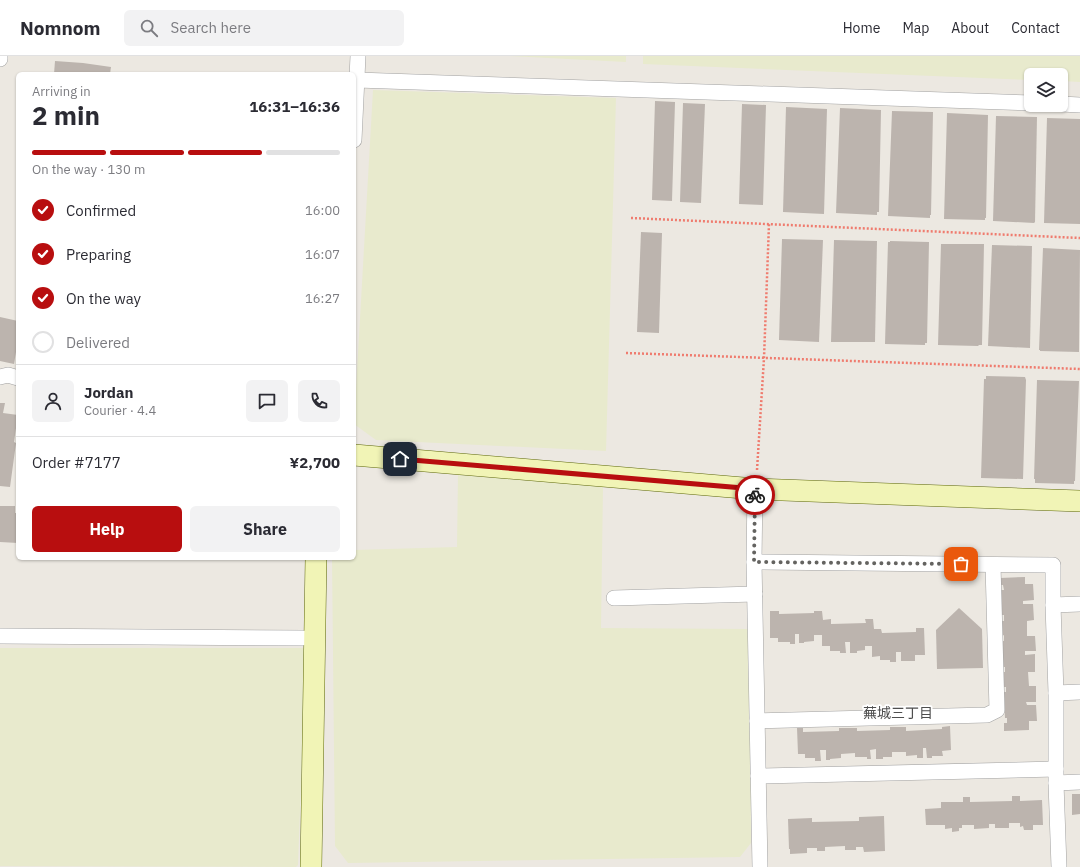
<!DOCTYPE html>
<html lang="en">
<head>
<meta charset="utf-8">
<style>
  body { margin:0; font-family:"IBM Plex Sans","Noto Sans JP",sans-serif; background:#f2f2f3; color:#2b2b33; height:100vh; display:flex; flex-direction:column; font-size:15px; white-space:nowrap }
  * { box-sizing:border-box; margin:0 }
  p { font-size:13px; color:#7c7c81 }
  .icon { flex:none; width:22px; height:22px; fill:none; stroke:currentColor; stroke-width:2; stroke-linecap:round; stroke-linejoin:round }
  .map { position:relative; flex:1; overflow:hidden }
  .drawer { position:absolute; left:16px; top:16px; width:340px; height:488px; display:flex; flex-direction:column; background:#fff; border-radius:6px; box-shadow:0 1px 3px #0004 }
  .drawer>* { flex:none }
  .tools { position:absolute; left:1024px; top:12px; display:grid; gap:8px }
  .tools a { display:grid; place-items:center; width:44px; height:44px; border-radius:6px; background:#fff; box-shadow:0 1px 3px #0004; font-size:20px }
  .pin { position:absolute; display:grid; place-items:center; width:34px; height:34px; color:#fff; margin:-17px; border-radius:8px; box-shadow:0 2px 6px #0006 }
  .courier { position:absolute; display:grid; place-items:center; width:40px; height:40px; margin:-20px; border:3px solid #b80e0f; border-radius:50%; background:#fff; color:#222; box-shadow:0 1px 5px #0007 }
  .summary em { font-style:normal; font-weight:700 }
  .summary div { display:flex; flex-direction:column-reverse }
  .summary { display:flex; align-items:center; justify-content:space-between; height:68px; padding:0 16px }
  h1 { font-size:26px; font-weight:700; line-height:30px }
  .bar { display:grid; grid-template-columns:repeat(4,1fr); gap:6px 4px; align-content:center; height:48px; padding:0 16px }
  .bar i { height:5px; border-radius:3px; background:#e1e1e2 }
  .bar .selected { background:#b80e0f }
  .bar p { grid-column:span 4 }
  .line { display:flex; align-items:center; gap:10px; padding:0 16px; border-top:1px solid #e1e1e2 }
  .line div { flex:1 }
  .round { display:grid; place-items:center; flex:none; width:42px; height:42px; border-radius:6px; background:#f2f2f3 }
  ol { padding:0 16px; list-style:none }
  li { display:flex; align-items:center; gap:12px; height:44px }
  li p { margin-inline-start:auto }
  li .icon { padding:4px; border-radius:50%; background:#b80e0f; color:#fff; stroke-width:4 }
  li:last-child { color:#7c7c81 }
  li i { width:22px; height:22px; border:2px solid #e1e1e2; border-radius:50% }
  .cta { display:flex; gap:8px; margin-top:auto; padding:8px 16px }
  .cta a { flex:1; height:46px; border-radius:6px; background:#b80e0f; color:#fff; font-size:16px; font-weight:700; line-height:46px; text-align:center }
  .cta a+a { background:#f2f2f3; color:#2b2b33 }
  header { display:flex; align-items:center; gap:24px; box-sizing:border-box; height:56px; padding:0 20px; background:#fff; border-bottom:1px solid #e1e1e2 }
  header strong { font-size:19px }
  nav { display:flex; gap:22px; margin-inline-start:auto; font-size:14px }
  .search { width:280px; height:36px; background:#f2f2f3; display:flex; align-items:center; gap:10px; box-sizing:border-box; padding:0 14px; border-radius:6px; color:#7c7c81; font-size:15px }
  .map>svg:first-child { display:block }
  .farmland { fill:#e8eacd }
  .building { fill:#bcb4ae }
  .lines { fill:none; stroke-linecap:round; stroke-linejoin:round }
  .street-casing { stroke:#a2a2a2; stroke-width:16 }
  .secondary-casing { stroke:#5e680c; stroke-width:22 }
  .path { stroke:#ef7b6e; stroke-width:2.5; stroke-dasharray:2 2; stroke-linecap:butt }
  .street { stroke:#fff; stroke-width:15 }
  .secondary { stroke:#f1f4b6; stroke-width:21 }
  .done { stroke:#646360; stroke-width:4; stroke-dasharray:0 7.2 }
  .route { stroke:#b80e0f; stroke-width:5 }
  .labels { text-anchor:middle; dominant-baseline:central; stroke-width:3.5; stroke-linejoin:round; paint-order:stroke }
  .neighbourhood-label { font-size:14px; fill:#4e4e4e; stroke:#fff }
</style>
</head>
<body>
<header>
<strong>Nomnom</strong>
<div class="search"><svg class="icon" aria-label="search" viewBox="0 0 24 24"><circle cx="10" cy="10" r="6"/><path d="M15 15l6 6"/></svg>Search here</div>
<nav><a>Home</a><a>Map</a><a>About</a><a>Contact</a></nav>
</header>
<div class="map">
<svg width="1080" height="811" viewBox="0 0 1080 811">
  <rect width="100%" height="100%" fill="#ece8e1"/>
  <g class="farmland">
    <path d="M510 0H626V6Z"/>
    <path d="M643 0H1080V26L1061 25V19H1031V24L643 8Z"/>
    <path d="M373 34 616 42 606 395 376 384 354 368Z"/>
    <path d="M458 419 603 430 601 572 750 573 751 787 740 801 348 807 335 790 332 502H354V494L457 491Z"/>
    <path d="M0 592H306L298 809 296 811 0 810Z"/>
  </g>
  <g class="building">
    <path d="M55 5 83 7 111 11 110 18H54Z"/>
    <path d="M655 45 675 46 672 145 652 144Z"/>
    <path d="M683 47 705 48 701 147 680 146Z"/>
    <path d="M742 48 766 49 763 149 739 148Z"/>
    <path d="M786 51 827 53 824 158 783 156Z"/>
    <path d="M840 52 881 54 879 156H877V159L836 157Z"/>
    <path d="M892 55 933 56 931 159H930V162L888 160Z"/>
    <path d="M947 57 988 59 986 162H985V164L944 163Z"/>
    <path d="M996 60 1037 61 1035 166 1034 167 993 165Z"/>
    <path d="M1047 62 1080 63V168L1044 167Z"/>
    <path d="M641 176 662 177 659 277 637 276Z"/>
    <path d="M782 183 823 184 819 286 779 284Z"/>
    <path d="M834 184 877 185 875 286H831Z"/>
    <path d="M890 185 929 186 927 287H925V289L885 288 888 186H890Z"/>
    <path d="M941 188H984L982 289H979L978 290 938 289Z"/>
    <path d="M992 189 1032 190 1030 292 988 290Z"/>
    <path d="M1043 192 1080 194 1079 296 1040 295V294H1039Z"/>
    <path d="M0 261 18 265V284L14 308 0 305Z"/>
    <path d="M986 320 1025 321 1026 324 1023 423 981 422 984 323H986Z"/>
    <path d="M1037 324 1079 325 1075 425H1074V428L1035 427V423H1034Z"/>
    <path d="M0 347H5L3 357 18 359V365H17L14 386 16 387 10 431 0 430Z"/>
    <path d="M0 450H15V457H18V487L0 486Z"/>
    <path d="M1025 521V528H1033L1034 544 1023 545V548H1033L1034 564 1027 565V580H1035L1036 595H1025V599L1035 598V616H1028L1029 630H1036V646H1026L1027 649H1036L1037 665H1029V674L1004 675V667H1007V662H1005L1004 636H1006V631H1003V616H1005V611H1003L1002 585H1004V579L1002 580 1001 565H1004V559H1001V534H1004L1003 529H1001L1000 522Z"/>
    <path d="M959 552 982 573 983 612 937 613 936 574Z"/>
    <path d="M770 555H779V558L814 557V555H822L823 564 831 563V568L866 567 865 563H873L874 573H881L882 577 916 576V572H924L925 599H915V605H901V596H896V606H890V604H880V600L872 601V590H865V594L857 595V597H850V586H845L846 597H840V595H830V590H822V579H814V585L804 586V587H799V578H795V588H790V586H778V582H770Z"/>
    <path d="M950 670 951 694 942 695 943 700H932V702H927L926 692H923V702H917V699L906 700V696H892V701H883V703H876V693L870 694 871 703H867V701H855V697L841 698V702L830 703V704H826V694H820L821 705H815V702H805V698H798L797 672H803V676L839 675V672H857V675L890 674V671H906V675L942 673V671Z"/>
    <path d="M1072 738H1080V758L1072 759Z"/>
    <path d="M1012 740H1020V745L1042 744 1043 769H1033V774H1024L1023 770 1020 771V767H1009V772H995V768H989V772L974 773V769H962V772H959V775L952 776V772L945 773V769H926L925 753 941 752V746H963V741H970V746L1012 745Z"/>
    <path d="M884 760 885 795 864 796 863 791H856V794H845V790L825 791V795H817V792H807V797L790 798V793H789L788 763 812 762V766L859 765V761Z"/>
  </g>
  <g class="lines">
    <defs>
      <g id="street">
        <path d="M0 3V0"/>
        <path d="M357 24 1031 47"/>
        <path d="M1061 48 1080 49"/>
        <path d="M354 84 358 0"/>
        <path d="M0 321 8 319 18 322"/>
        <path d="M755 433 754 506 760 811"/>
        <path d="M754 506 1053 509V549L1056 637V727L1059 811"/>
        <path d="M614 542 755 538"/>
        <path d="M1053 549 1080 548"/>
        <path d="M0 580 303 582"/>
        <path d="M1056 637 1080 636"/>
        <path d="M757 665 987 659 997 654 993 509"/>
        <path d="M758 720 1056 713"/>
        <path d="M1056 727 1080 726"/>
      </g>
      <g id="secondary">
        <path d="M354 399 755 433 1080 445"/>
        <path d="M311 811 316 502"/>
      </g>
    </defs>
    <use href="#street" class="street-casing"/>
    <use href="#secondary" class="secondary-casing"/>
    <g class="path">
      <path d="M631 162 1080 182"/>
      <path d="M626 297 1080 313"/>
      <path d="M757 414 764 302 769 168"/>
    </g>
    <use href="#street" class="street"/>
    <use href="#secondary" class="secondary"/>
  </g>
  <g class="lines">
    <path class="done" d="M755 439 754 506 961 508"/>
    <path class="route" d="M400 403 755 433V439"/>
  </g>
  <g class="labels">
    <g class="neighbourhood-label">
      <text x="898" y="657">蕪城三丁目</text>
    </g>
  </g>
</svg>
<div class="tools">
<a><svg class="icon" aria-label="layers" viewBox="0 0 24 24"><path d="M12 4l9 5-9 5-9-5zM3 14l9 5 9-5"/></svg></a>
</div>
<div class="pin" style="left:961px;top:508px;background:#ea580c"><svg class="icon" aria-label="bag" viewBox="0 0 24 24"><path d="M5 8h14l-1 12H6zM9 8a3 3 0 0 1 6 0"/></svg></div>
<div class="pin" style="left:400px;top:403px;background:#1f2937"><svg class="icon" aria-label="home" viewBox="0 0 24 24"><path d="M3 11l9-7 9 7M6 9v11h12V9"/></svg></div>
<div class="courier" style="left:755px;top:439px"><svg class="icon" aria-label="bike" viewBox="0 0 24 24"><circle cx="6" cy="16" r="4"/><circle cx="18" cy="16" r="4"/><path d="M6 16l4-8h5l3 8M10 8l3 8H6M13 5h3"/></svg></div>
<section class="drawer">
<div class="summary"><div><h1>2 min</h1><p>Arriving in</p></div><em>16:31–16:36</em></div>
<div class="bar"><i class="selected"></i><i class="selected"></i><i class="selected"></i><i></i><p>On the way · 130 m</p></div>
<ol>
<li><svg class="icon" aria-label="check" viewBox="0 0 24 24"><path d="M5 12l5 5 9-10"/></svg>Confirmed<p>16:00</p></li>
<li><svg class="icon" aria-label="check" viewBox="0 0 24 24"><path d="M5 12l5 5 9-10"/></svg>Preparing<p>16:07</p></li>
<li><svg class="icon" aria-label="check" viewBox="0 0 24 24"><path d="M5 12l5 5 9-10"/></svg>On the way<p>16:27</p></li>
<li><i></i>Delivered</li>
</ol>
<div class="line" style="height:72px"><a class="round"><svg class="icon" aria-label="person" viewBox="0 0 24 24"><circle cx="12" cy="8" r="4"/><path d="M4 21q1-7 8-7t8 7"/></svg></a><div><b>Jordan</b><p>Courier · 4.4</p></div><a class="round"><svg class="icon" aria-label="chat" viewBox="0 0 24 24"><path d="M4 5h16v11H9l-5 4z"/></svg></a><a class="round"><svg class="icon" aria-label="phone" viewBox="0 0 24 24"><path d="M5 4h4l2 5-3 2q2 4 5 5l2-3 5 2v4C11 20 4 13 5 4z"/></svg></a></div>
<div class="line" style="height:52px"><div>Order #7177</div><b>¥2,700</b></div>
<div class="cta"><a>Help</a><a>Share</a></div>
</section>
</div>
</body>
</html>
